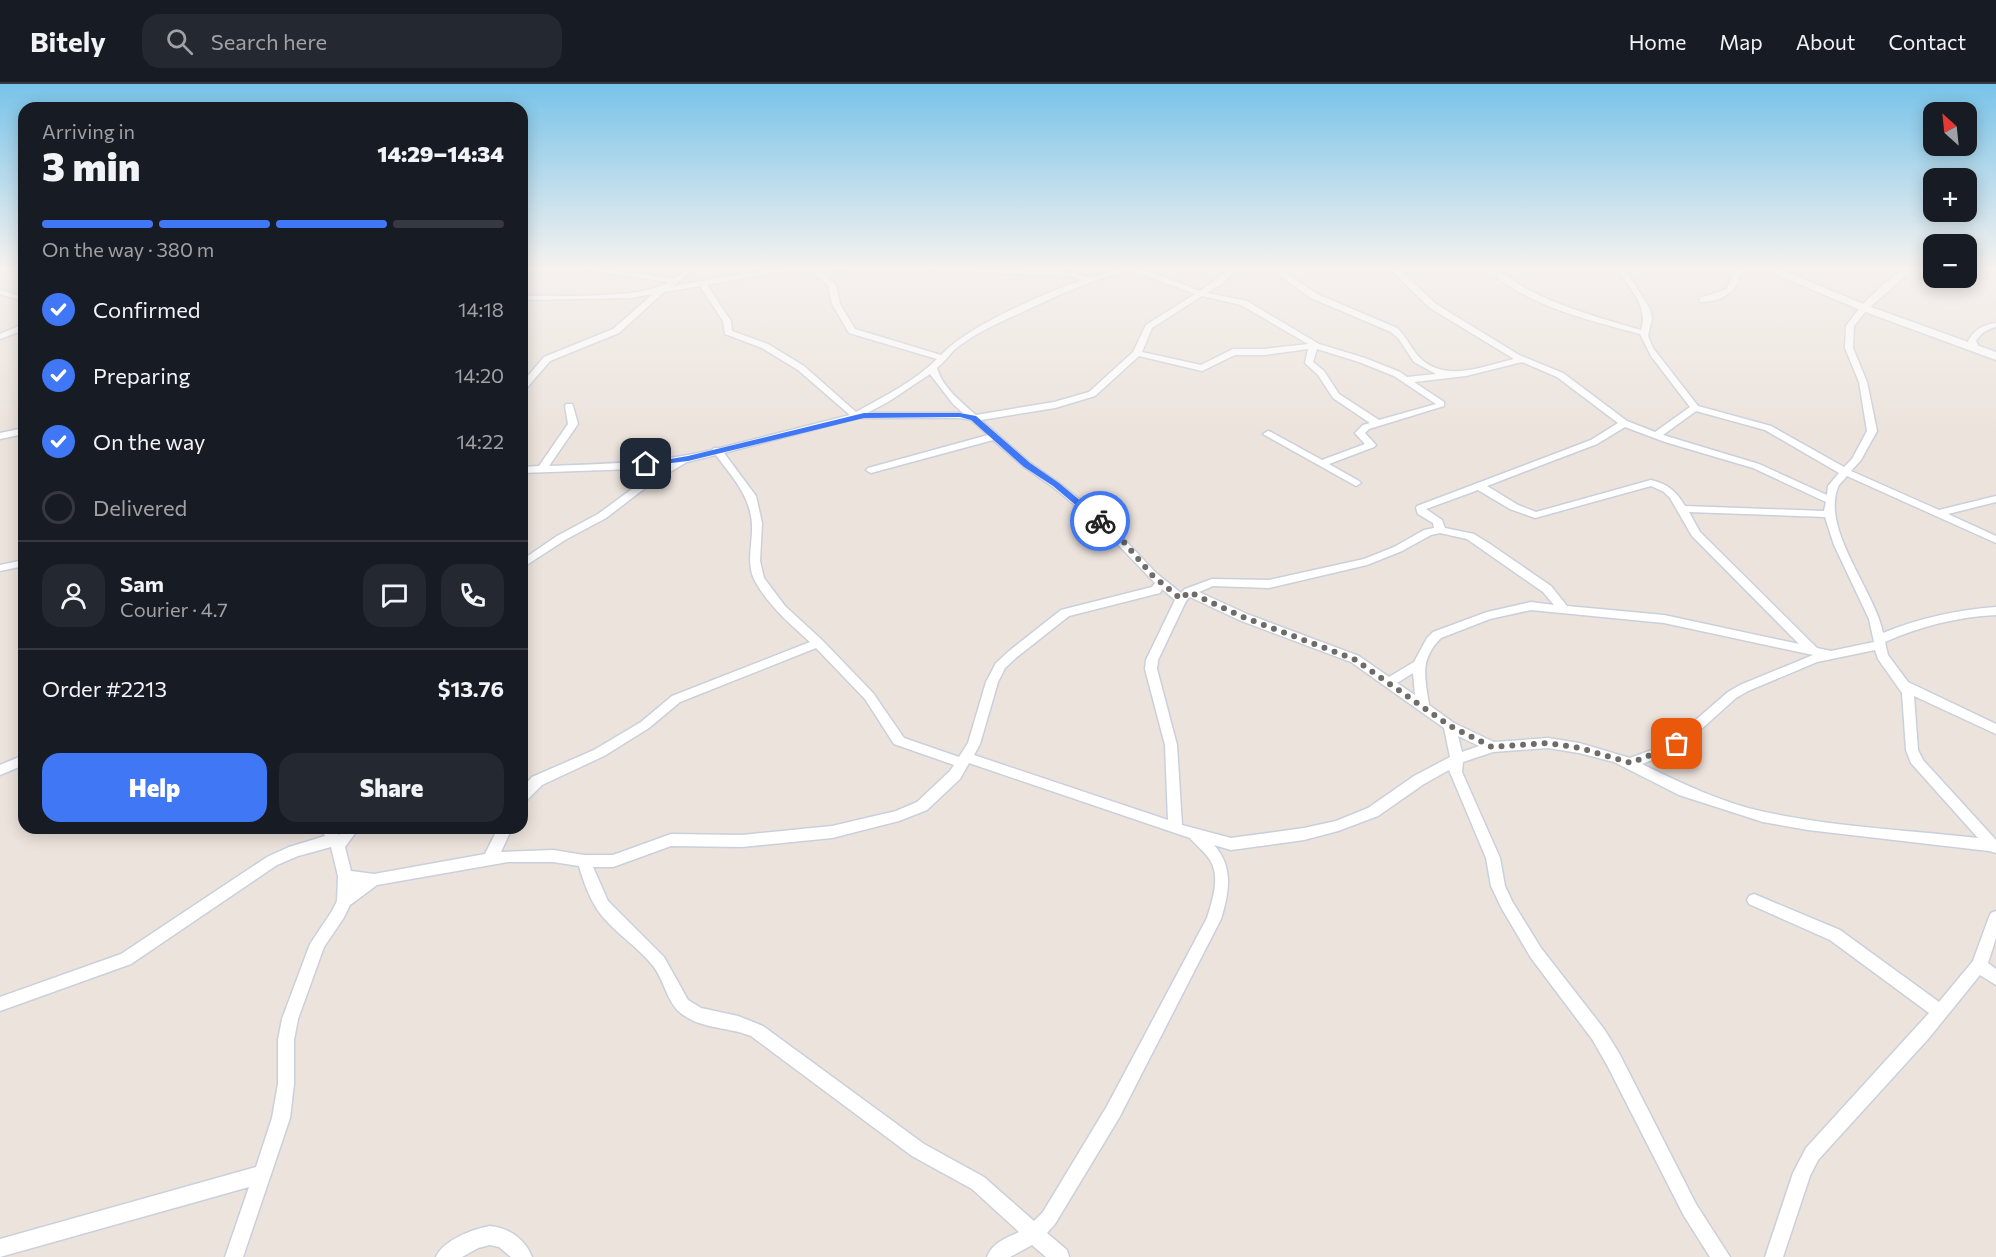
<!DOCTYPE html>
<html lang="en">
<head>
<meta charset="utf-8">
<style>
  body { margin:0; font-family:Commissioner,sans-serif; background:#242831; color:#f1f3f6; height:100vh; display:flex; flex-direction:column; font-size:22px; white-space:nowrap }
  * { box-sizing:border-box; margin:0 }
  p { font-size:20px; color:#9ea1a6 }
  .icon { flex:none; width:33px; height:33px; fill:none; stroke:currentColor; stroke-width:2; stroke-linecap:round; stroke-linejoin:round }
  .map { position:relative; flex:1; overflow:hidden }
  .sheet { position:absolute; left:18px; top:18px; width:510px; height:732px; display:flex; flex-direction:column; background:#171b24; border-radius:18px; box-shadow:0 3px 15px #0003 }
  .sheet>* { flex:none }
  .needle { width:39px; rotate:333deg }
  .tools { position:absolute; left:1923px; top:18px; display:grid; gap:12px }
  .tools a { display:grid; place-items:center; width:54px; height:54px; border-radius:12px; background:#171b24; box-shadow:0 3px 15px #0003; font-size:30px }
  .pin { position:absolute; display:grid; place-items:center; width:51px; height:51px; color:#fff; margin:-26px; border-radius:12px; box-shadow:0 3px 9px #0006 }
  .courier { position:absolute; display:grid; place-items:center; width:60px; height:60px; margin:-30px; border:4px solid #4077f5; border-radius:50%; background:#fff; color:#222; box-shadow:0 2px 8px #0007 }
  .overview em { font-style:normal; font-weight:800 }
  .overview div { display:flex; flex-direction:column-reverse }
  .overview { display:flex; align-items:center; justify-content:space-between; height:102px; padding:0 24px }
  h1 { font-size:39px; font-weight:800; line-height:45px }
  .bar { display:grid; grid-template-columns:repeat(4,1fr); gap:9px 6px; align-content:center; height:72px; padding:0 24px }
  .bar i { height:8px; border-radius:4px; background:#363941 }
  .bar .current { background:#4077f5 }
  .bar p { grid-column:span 4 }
  .line { display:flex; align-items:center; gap:15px; padding:0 24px; border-top:2px solid #363941 }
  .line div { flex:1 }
  .round { display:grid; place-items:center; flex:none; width:63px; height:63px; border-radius:18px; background:#242831 }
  ol { padding:0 24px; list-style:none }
  li { display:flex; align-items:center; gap:18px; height:66px }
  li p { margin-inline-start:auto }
  li .icon { padding:6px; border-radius:50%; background:#4077f5; color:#fff; stroke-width:4 }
  li:last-child { color:#9ea1a6 }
  li i { width:33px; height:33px; border:3px solid #363941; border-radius:50% }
  .primary-button { display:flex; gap:12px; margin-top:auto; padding:12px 24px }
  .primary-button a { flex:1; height:69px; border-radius:18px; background:#4077f5; color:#fff; font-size:24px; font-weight:800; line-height:69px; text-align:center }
  .primary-button a+a { background:#242831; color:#f1f3f6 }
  header { display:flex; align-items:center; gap:36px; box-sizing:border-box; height:84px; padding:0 30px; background:#171b24; border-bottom:2px solid #363941 }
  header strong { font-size:28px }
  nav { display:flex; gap:33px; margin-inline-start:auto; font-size:21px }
  .search { width:420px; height:54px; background:#242831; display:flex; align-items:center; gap:15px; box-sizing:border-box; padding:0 21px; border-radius:18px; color:#9ea1a6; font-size:22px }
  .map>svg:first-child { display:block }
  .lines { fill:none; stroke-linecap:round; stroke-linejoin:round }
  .street-casing { stroke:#cad0db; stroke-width:3 }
  .secondary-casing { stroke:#cad0db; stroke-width:3 }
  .street { fill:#fff; fill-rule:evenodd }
  .secondary { fill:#fff; fill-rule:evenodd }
  .route { fill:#4077f5 }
  .done { stroke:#6e6b68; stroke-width:6; stroke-dasharray:0 10.8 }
</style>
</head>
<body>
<header>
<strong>Bitely</strong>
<div class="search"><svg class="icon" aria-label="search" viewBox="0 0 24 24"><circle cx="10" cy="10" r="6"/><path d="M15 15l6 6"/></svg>Search here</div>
<nav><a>Home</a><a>Map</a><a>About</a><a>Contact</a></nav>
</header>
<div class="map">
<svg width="1996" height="1173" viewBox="0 0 1996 1173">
  <rect width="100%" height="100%" fill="#ece3dc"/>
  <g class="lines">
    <defs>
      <g id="street">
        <path d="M5 183H16L0 189V185Z"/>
        <path d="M577 183H596L674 195 689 183H698L673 202 778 184 890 183 886 185 820 187 836 201 840 220 855 245 941 271C969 241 1043 210 1082 196L1069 192 902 185 898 183H955L1069 188 1090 194 1125 183H1139L1200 207 1217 195 1231 183H1239L1223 199 1207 209 1247 217 1319 260 1365 274 1400 288 1407 293 1436 290 1414 278 1398 254 1391 248 1311 214 1268 183H1277L1317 210 1397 244C1407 253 1411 265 1420 274 1446 299 1483 282 1514 275L1430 224 1390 185H1358L1354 183H1449L1445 185H1399L1436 220 1519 271 1563 289 1627 337 1655 348 1690 323 1651 272 1640 250C1588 236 1525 222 1485 183 1499 183 1510 195 1522 202 1558 223 1601 234 1641 246 1649 221 1628 203 1616 183H1624L1650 225 1652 235 1648 252 1653 264 1698 322 1771 342 1844 383 1852 375 1867 347 1859 298 1845 264 1846 242 1861 222 1885 199 1906 183H1915L1867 226 1854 242 1853 264 1867 298 1877 347 1861 376 1851 387 1939 426 1996 412V418L1948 430 1996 452V459L1847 392C1844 396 1839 400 1838 403 1821 446 1875 507 1883 549 1919 534 1957 526 1996 523V531C1957 533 1921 542 1885 558L1888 571 1908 598 1996 640V650L1914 612 1918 666 1923 676 1996 756V769L1989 767 1808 746 1763 738 1679 711 1614 678 1579 669 1548 664 1493 668 1463 678 1462 688 1500 774 1505 802 1512 817 1541 864 1604 945 1619 969 1696 1120 1730 1173H1710L1684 1132 1607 981 1592 955 1531 874 1502 825 1491 802 1486 774 1449 686 1424 700 1378 732 1338 747 1304 756 1231 766 1214 761C1234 783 1229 809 1221 835L1119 1034 1055 1140 1047 1149 1067 1166 1069 1173H1046L1032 1161 1010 1173H987C992 1159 1006 1154 1019 1148L972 1105 912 1072 751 952C729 943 701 945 682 930 667 919 665 898 654 883 639 864 617 850 602 832 590 817 584 799 579 782L553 778H508L377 801 350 821 343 835 324 863 298 935 294 956V1000L290 1034 243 1173H225L249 1103 0 1173V1155L256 1083 272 1034 278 1000V956L282 935 310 860 332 827 337 817 338 792 331 763 298 772 277 781 131 880 0 927V913L121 870 267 773 289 763 325 752 320 744H334L339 751 344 744H359L345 763 351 787 374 790 485 770 498 744H512L501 768 553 766 584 771H613L671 750 742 751 832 742 896 727 917 718 950 687 954 681 894 660 865 615 816 564 680 618 649 644 604 672 542 701 527 716 522 717V704L532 693 594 666 641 638 672 612 810 558C789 539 767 520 754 495 746 478 753 458 752 440 750 411 732 393 716 371L687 378 653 398 606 434 565 456 522 484V476L557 452 598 430 647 394 671 380 633 385 522 389V383L539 382 568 340 565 322 566 320H572L573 322 578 340 549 382C604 380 659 379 712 366L714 364H720L850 331 798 286 762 264 725 250 723 237 700 202 664 208 619 249 550 277 525 306 522 307V299L544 273 613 245 653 210 631 214 522 216V212C555 211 644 216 668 198L581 185ZM1131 186 1195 210 1146 241 1133 268 1089 308 1054 318 976 331C962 319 942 303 937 284 943 279 948 273 953 267 971 251 996 240 1018 230 1055 213 1091 195 1131 186ZM811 187 828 202 832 220 849 249 937 275C915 297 883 313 856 328L804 282 768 260 732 247 731 237 707 201 778 188ZM1202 212 1241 221 1308 260 1264 265H1233L1201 281 1142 268 1152 244ZM1308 265 1305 279 1318 291 1333 314 1370 339 1363 341 1355 349 1365 360 1322 376 1271 348 1268 347 1263 350 1356 402 1361 399 1359 397 1329 380 1374 363 1376 361 1365 349 1369 345 1444 322V318L1414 298 1466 292 1522 278 1557 293 1618 339 1591 356 1417 422 1416 424 1418 430 1433 439 1434 444 1424 446 1394 463 1364 475 1269 496 1212 495 1185 505 1181 509 1156 489 1108 438 1059 399 1030 379 981 336 1055 324 1095 312 1139 272 1202 287 1235 271H1264ZM1317 265 1359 278 1394 292 1436 320 1379 336 1339 310 1324 287 1313 278ZM930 290 953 320 963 329H867L888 318ZM1696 327 1765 346 1839 389 1828 402 1827 411 1759 380 1663 351ZM858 334H960L971 336 988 351 868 384 866 386 871 389 993 356 1024 383 1053 403 1100 442 1155 499 1152 503 1061 526 1009 567 996 579 986 598 968 659 959 673 904 654 873 609 822 556 785 522 764 494 760 477 762 439 756 412 724 369ZM1625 343 1665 358 1753 384 1826 418 1824 427 1685 422C1676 407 1668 400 1651 396L1536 428 1518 421 1487 402 1597 360ZM1651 402 1664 408 1670 414 1692 452 1799 560 1664 531 1567 522 1551 502 1490 460 1474 450 1445 444 1442 436 1426 425 1478 406 1510 425 1535 434ZM1689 428 1825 433 1834 461 1869 535 1874 558 1831 567 1817 564 1700 448ZM1440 449 1467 455 1543 508 1554 521 1531 518 1487 528 1433 548 1427 554 1414 578 1389 593 1359 572 1247 530 1199 508 1213 502 1269 504 1367 481 1402 467 1431 451ZM1162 505 1175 516 1146 576 1145 585 1165 661 1168 736 974 671 980 660 998 598 1005 584 1017 573 1069 532 1160 509ZM1190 513 1239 536 1351 578 1444 644 1450 673 1414 692 1368 724 1336 737 1304 744 1231 754 1182 741 1177 661 1157 585 1158 576 1186 517ZM1531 526 1664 539 1813 571 1740 601 1728 608 1668 660 1630 674 1579 659 1548 654 1494 658 1454 639 1429 621C1425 593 1419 576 1441 554L1490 535ZM1875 566 1878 575 1902 609 1906 666 1911 679 1978 754C1907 746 1834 743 1765 728 1722 719 1681 699 1642 680L1678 666 1736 614 1748 607 1817 578ZM1413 589 1415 611 1397 599ZM1458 652 1479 662 1462 668ZM969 679 1190 754C1196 761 1205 768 1210 776 1221 793 1212 817 1207 834L1107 1022 1043 1128 1034 1137 984 1093 924 1060 763 942 738 932 701 924 688 916 664 873 608 817 593 783H613L671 762 742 763 832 754 899 737 927 726 960 695Z"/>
        <path d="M1743 183H1752L1740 191C1736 210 1718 218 1700 218V214L1727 205 1733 188Z"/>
        <path d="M1977 183H1996V186L1981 185Z"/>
        <path d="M0 206 24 213V217L0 210Z"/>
        <path d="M1996 239V243C1987 245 1981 249 1976 257L1979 263 1978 265H1972L1968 257C1975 245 1983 241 1996 239Z"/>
        <path d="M21 241H24V246L0 255V250Z"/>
        <path d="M24 344V350L0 355V349Z"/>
        <path d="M24 476V482L0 487V481Z"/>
        <path d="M24 671V681L0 691V681Z"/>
        <path d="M1754 810 1840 846 1939 918 1973 877 1989 833 1991 829 1996 827V854L1988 879 1996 885V901L1980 891 1929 954 1818 1076 1810 1092 1783 1173H1765L1793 1089 1806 1064 1929 929 1830 856 1749 820 1747 816 1749 812Z"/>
        <path d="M490 1142C509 1144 525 1155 532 1173H511L499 1163 490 1161 478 1164 462 1173H436C443 1156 473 1145 490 1142Z"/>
      </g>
      <path id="secondary" d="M1759 183H1775L1868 222 1996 268V276L1860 226Z"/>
    </defs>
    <use href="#street" class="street-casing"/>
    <use href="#secondary" class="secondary-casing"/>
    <use href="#street" class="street"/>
    <use href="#secondary" class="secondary"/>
  </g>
  <linearGradient id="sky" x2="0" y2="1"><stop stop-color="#78c3e9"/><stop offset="0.53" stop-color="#f6f2ef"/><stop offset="1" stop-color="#f6f2ef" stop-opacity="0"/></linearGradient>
  <rect width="1996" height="347" fill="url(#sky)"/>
  <path class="route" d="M864 329H960L976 332 1030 379 1059 399 1105 437 1097 439 1053 402 1024 383 971 336 960 333 864 334 688 377 646 382 642 380 688 372Z"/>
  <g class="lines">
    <path class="done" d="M1100 437 1123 457 1152 491 1181 515 1189 508 1243 533 1354 575 1450 642 1492 663 1548 659 1580 664 1631 679 1677 660"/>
  </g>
</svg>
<div class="tools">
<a><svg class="needle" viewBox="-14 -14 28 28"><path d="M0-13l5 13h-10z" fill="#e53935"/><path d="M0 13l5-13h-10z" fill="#9ea1a6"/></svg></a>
<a>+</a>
<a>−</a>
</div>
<div class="pin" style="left:1677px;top:660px;background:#ea580c"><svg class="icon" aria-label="bag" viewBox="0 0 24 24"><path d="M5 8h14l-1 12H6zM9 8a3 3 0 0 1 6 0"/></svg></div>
<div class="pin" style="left:646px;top:380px;background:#1f2937"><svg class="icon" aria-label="home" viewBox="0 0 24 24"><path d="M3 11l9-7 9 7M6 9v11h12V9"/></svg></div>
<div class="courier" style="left:1100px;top:437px"><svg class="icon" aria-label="bike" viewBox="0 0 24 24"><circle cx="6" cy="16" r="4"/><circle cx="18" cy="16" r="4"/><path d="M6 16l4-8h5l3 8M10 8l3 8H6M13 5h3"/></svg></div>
<section class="sheet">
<div class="overview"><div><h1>3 min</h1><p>Arriving in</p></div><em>14:29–14:34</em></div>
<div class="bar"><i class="current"></i><i class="current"></i><i class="current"></i><i></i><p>On the way · 380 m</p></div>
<ol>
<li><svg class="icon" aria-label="check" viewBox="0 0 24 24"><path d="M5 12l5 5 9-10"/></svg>Confirmed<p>14:18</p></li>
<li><svg class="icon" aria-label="check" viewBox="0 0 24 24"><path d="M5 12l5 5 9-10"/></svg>Preparing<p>14:20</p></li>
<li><svg class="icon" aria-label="check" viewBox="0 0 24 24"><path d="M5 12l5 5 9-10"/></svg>On the way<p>14:22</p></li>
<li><i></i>Delivered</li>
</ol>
<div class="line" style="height:108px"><a class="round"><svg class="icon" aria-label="person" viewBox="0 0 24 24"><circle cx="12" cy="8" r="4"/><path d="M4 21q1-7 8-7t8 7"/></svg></a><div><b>Sam</b><p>Courier · 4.7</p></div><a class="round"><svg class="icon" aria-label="chat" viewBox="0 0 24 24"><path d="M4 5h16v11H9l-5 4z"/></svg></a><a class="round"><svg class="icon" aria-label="phone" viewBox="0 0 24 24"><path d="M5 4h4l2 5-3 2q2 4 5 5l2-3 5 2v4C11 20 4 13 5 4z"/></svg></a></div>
<div class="line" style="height:78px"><div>Order #2213</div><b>$13.76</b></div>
<div class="primary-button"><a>Help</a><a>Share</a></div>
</section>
</div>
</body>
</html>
